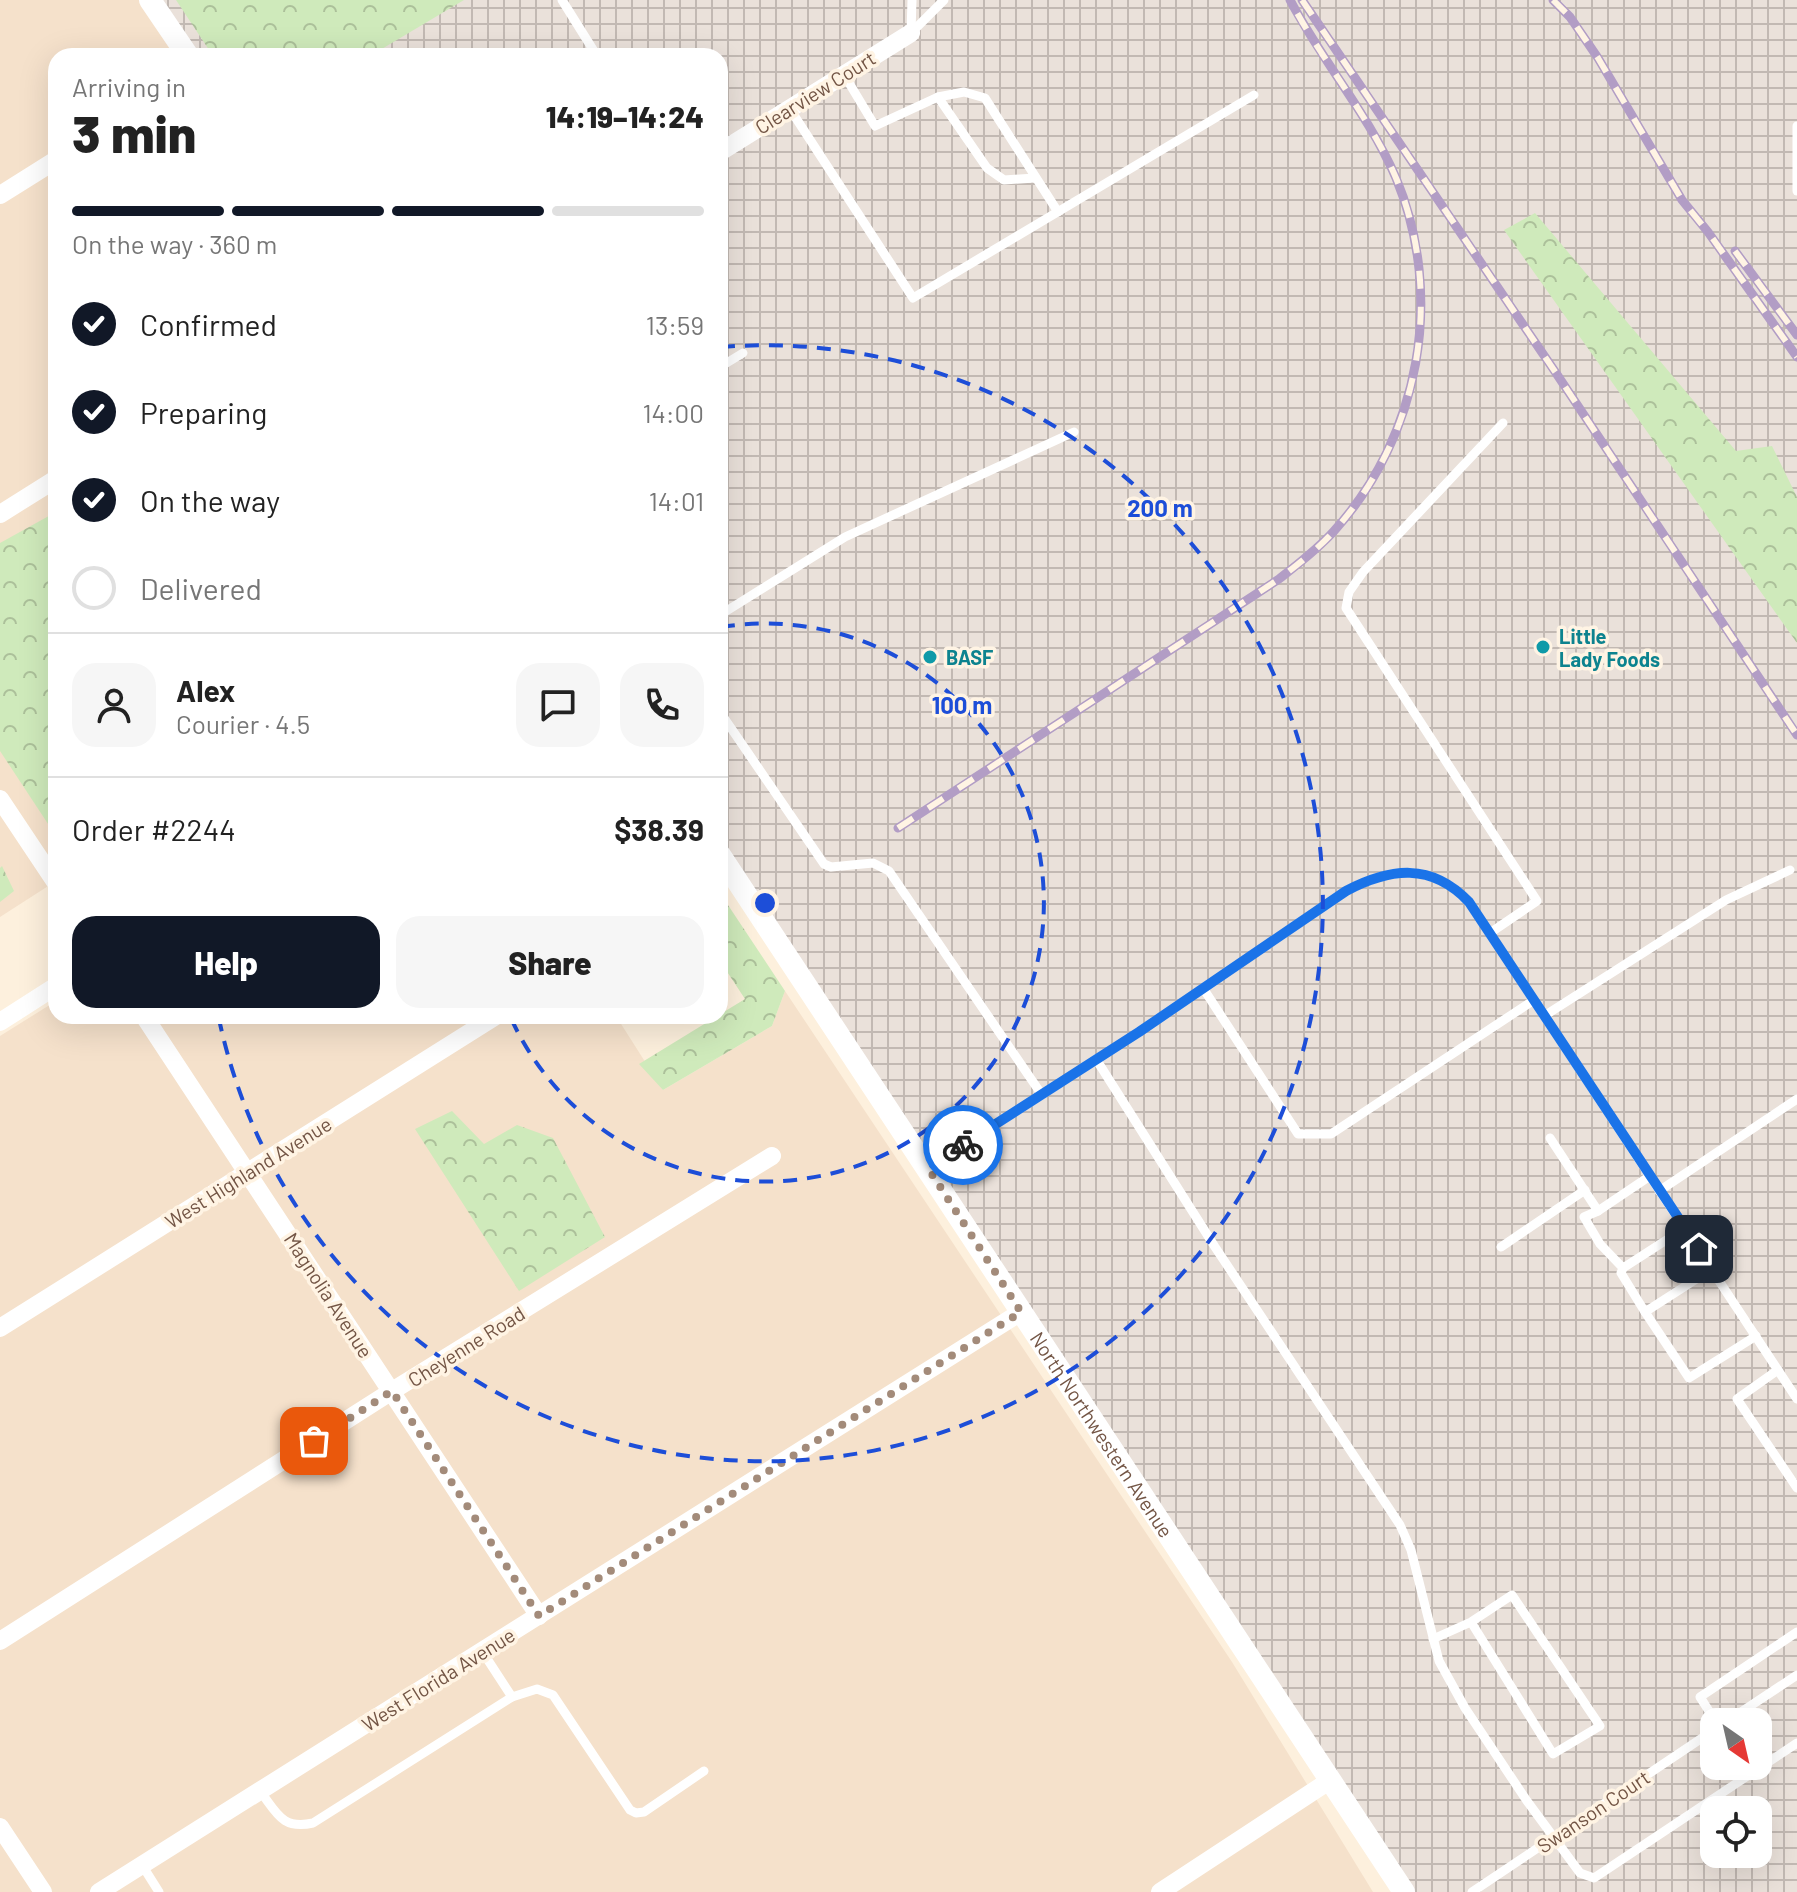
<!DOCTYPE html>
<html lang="en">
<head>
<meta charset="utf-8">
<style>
  body { margin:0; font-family:Barlow,sans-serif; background:#f6f6f6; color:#222; height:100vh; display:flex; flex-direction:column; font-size:30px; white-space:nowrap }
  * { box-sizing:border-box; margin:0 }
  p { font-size:26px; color:#767676 }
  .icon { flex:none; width:44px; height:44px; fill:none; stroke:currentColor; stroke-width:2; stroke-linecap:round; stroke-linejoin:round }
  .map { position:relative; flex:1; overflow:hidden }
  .side { position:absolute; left:48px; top:48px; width:680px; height:976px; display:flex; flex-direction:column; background:#fff; border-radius:24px; box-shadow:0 8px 32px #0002 }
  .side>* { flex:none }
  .needle { width:52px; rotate:146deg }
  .controls { position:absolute; left:1700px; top:1708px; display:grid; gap:16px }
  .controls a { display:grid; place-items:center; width:72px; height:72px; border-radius:16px; background:#fff; box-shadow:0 8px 32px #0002; font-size:40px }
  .pin { position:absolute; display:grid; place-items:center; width:68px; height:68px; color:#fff; margin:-34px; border-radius:16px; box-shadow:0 4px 12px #0006 }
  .courier { position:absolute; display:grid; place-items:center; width:80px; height:80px; margin:-40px; border:6px solid #1a73e8; border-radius:50%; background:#fff; color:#222; box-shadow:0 2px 10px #0007 }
  .summary em { font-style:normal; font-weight:800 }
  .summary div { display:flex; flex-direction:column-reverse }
  .summary { display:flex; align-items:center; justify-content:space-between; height:136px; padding:0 24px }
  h1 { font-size:52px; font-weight:800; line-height:60px }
  .bar { display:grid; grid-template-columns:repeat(4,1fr); gap:12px 8px; align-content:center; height:96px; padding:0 24px }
  .bar i { height:10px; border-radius:6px; background:#e0e0e0 }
  .bar .current { background:#111827 }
  .bar p { grid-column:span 4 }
  .line { display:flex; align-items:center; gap:20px; padding:0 24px; border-top:2px solid #e0e0e0 }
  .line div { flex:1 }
  .round { display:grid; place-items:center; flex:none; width:84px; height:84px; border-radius:24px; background:#f6f6f6 }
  ol { padding:0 24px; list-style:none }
  li { display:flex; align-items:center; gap:24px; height:88px }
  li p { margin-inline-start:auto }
  li .icon { padding:8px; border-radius:50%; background:#111827; color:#fff; stroke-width:4 }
  li:last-child { color:#767676 }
  li i { width:44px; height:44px; border:4px solid #e0e0e0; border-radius:50% }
  .action { display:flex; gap:16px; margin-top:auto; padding:16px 24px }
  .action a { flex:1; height:92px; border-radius:24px; background:#111827; color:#fff; font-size:32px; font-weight:800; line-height:92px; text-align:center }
  .action a+a { background:#f6f6f6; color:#222 }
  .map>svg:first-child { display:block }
  .residential { fill:#f5e1cb }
  .industrial { fill:url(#industrial-grid); fill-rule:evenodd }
  .forest { fill:url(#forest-crowns) }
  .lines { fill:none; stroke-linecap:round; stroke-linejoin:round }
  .service { stroke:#fff; stroke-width:9 }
  .minor { stroke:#fff; stroke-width:18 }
  .tertiary { stroke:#fff; stroke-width:22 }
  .rail-casing { stroke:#b29dc5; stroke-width:9 }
  .rail { stroke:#fff4e4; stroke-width:6; stroke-dasharray:18; stroke-linecap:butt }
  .done { stroke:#a38b7a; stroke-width:8; stroke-dasharray:0 14.4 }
  .route { stroke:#1a73e8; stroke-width:10 }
  .ring { fill:none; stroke:#1d4ed8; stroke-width:4; stroke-dasharray:14 10 }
  .culture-dot { fill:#0f9aa8; stroke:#fff4e4; stroke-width:3 }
  .labels { text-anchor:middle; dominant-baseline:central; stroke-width:7; stroke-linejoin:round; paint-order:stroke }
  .street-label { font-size:20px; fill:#735545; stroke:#fff4e4 }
  .culture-label { font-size:20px; font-weight:bold; fill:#0d838f; stroke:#fff4e4; text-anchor:start }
  .centre { fill:#1d4ed8; stroke:#fff4e4; stroke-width:4 }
  .ring-label { font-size:24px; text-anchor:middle; font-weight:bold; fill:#1d4ed8; stroke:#fff4e4; stroke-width:7; stroke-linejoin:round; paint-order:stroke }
</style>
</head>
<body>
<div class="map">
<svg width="1797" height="1892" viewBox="0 0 1797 1892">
  <defs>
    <pattern id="industrial-grid" width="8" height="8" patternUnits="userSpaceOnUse" patternTransform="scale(2)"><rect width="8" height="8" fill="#eae1da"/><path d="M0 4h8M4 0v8" fill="none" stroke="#c2b9b3"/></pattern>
    <pattern id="forest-crowns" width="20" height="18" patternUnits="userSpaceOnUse" patternTransform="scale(2)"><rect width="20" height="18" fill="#cfeabb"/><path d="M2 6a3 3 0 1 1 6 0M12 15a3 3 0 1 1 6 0" fill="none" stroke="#acc09a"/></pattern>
  </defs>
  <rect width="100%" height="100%" fill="#fdf0dd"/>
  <g class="residential">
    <path d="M0 0H145L181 56H56V881L0 917Z"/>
    <path d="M785 991 1232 1662 1373 1892H0V1036L56 1001V1016H616L663 1090 772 1026Z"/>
  </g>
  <path class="industrial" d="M145 0H1797V1892H1399L720 867V56H182ZM1714 1722H1758V1766H1714ZM1714 1810H1758V1854H1714Z"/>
  <g class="forest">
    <path d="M176 0H464L370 56H213Z"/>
    <path d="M1535 213 1736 451 1772 446 1797 497V643L1504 230Z"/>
    <path d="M56 512V836L0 751V543Z"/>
    <path d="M2 866 14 891 0 902V868Z"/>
    <path d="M720 893 785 991 772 1026 663 1090 639 1064 745 999 720 961Z"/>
    <path d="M452 1111 484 1144 517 1125 553 1138 605 1237 519 1291 415 1129Z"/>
  </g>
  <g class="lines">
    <g class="service">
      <path d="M562 0 597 56"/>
      <path d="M911 33 944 0"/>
      <path d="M911 33 912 0"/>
      <path d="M843 73 875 126 938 97 964 92 985 98 1058 212"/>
      <path d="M938 97 987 168 1004 180 1035 178"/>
      <path d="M790 109 913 298 1254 95"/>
      <path d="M1797 126V191"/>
      <path d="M720 367 743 353"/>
      <path d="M720 615 845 537 1074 432"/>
      <path d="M720 712 824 864 831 867 873 863 889 871 1042 1095"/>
      <path d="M1490 933 1537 901 1346 608 1349 592 1363 572 1503 423"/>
      <path d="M1203 988 1298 1134H1331L1534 1000"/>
      <path d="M1544 1016 1726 900 1790 870"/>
      <path d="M1096 1059 1215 1247 1400 1525 1411 1550 1439 1661 1465 1708 1527 1801 1580 1873 1594 1878 1797 1743"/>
      <path d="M1550 1138 1598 1211 1650 1176"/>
      <path d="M928 1168 1139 1032 1346 891C1390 868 1431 862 1469 902L1797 1399"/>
      <path d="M1659 1191 1797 1099"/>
      <path d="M1598 1211 1584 1217 1600 1244 1623 1268 1685 1228"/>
      <path d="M1501 1247 1585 1190"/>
      <path d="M1623 1268 1621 1273 1645 1312 1712 1269"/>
      <path d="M1645 1312 1689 1378 1756 1336"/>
      <path d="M1778 1370 1737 1399 1797 1488"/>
      <path d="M1433 1639 1471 1622 1512 1595 1600 1726 1553 1754 1471 1622"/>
      <path d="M512 1697 537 1689 553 1695 630 1810 636 1813 644 1812 704 1771"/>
      <path d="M1716 1722 1700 1697 1797 1632"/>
      <path d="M1726 1722 1797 1675"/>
      <path d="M260 1791C277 1813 282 1830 313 1823L512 1697 482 1651"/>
      <path d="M142 1865 159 1892"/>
      <path d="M1472 1892 1714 1730"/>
    </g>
    <g class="minor">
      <path d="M720 152 911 33"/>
      <path d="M0 195 56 160"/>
      <path d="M0 514 56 479"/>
      <path d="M0 799 56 883"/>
      <path d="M144 1016 539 1616"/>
      <path d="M0 1022 56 986"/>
      <path d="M0 1328 496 1016"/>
      <path d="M0 1641 392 1391 772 1156"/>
      <path d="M0 1827 43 1892"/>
      <path d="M99 1892 1021 1312"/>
      <path d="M1160 1892 1329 1781"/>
    </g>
    <g class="tertiary">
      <path d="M150 0 188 56"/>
      <path id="s1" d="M720 855 1404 1892"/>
    </g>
    <defs>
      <g id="rail">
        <path d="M1302 0 1556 373 1797 735"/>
        <path d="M1553 0 1570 17 1598 58 1682 200 1708 232 1797 357"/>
        <path d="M1735 251 1797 335"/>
        <path d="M898 828 1279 579C1298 564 1318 549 1334 531 1420 436 1445 296 1396 178 1369 115 1322 61 1290 0"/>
      </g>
    </defs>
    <use href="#rail" class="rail-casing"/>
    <use href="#rail" class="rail"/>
  </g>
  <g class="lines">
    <path class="done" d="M314 1441 392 1391 539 1616 1021 1312 928 1168 963 1145"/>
    <path class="route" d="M963 1145 1139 1032 1346 891C1390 868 1431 862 1469 902L1699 1249"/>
  </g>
  <g class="ring">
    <path d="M721 627A279 279 0 1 1 510 1016"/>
    <path d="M721 347A558 558 0 1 1 219 1019"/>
  </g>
  <g class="culture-dot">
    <circle cx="1543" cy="647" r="8"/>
    <circle cx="930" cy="657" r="8"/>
  </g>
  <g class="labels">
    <g class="street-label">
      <text transform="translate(815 92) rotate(-32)">Clearview Court</text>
      <text transform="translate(248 1172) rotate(-32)">West Highland Avenue</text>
      <text transform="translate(329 1295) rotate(57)">Magnolia Avenue</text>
      <text transform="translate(466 1346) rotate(-32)">Cheyenne Road</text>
      <text stroke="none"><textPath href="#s1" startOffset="694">North Northwestern Avenue</textPath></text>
      <text transform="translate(438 1679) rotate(-32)">West Florida Avenue</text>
      <text transform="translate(1593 1811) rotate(-34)">Swanson Court</text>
    </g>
    <g class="culture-label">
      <text x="1559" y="636">Little<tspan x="1559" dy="23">Lady Foods</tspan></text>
      <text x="946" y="657">BASF</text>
    </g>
  </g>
  <circle cx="765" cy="903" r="12" class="centre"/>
  <g class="ring-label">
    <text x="1160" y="517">200 m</text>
    <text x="962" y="714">100 m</text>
  </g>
</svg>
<div class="controls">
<a><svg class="needle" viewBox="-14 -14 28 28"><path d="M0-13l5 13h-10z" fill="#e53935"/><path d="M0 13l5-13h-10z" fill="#767676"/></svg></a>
<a><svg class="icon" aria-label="locate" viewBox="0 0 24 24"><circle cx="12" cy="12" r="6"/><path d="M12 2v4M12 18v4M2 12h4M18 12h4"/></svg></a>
</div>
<div class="pin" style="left:314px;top:1441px;background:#ea580c"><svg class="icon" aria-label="bag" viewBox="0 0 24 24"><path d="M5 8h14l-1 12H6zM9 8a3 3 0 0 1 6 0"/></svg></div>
<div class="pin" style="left:1699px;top:1249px;background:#1f2937"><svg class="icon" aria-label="home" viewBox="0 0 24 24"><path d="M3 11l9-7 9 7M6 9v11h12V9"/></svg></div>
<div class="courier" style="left:963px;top:1145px"><svg class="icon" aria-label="bike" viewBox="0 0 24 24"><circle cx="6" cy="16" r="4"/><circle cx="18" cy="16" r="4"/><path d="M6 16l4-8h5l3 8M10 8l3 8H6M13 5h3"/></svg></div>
<section class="side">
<div class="summary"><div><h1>3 min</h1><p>Arriving in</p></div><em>14:19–14:24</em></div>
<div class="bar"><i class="current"></i><i class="current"></i><i class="current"></i><i></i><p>On the way · 360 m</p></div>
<ol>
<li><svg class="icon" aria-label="check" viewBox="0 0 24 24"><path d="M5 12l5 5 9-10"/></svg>Confirmed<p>13:59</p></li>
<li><svg class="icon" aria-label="check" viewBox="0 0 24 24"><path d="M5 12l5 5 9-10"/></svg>Preparing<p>14:00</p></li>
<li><svg class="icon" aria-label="check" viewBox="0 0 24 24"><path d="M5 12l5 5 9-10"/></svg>On the way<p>14:01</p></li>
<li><i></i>Delivered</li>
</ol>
<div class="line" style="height:144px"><a class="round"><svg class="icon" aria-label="person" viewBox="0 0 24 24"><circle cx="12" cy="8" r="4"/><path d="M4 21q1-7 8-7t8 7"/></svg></a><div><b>Alex</b><p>Courier · 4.5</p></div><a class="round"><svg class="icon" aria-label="chat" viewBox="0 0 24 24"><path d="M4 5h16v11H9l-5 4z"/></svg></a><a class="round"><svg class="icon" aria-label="phone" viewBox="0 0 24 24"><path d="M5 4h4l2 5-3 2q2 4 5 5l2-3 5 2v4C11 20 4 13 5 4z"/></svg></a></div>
<div class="line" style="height:104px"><div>Order #2244</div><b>$38.39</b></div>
<div class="action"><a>Help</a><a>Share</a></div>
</section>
</div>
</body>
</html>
